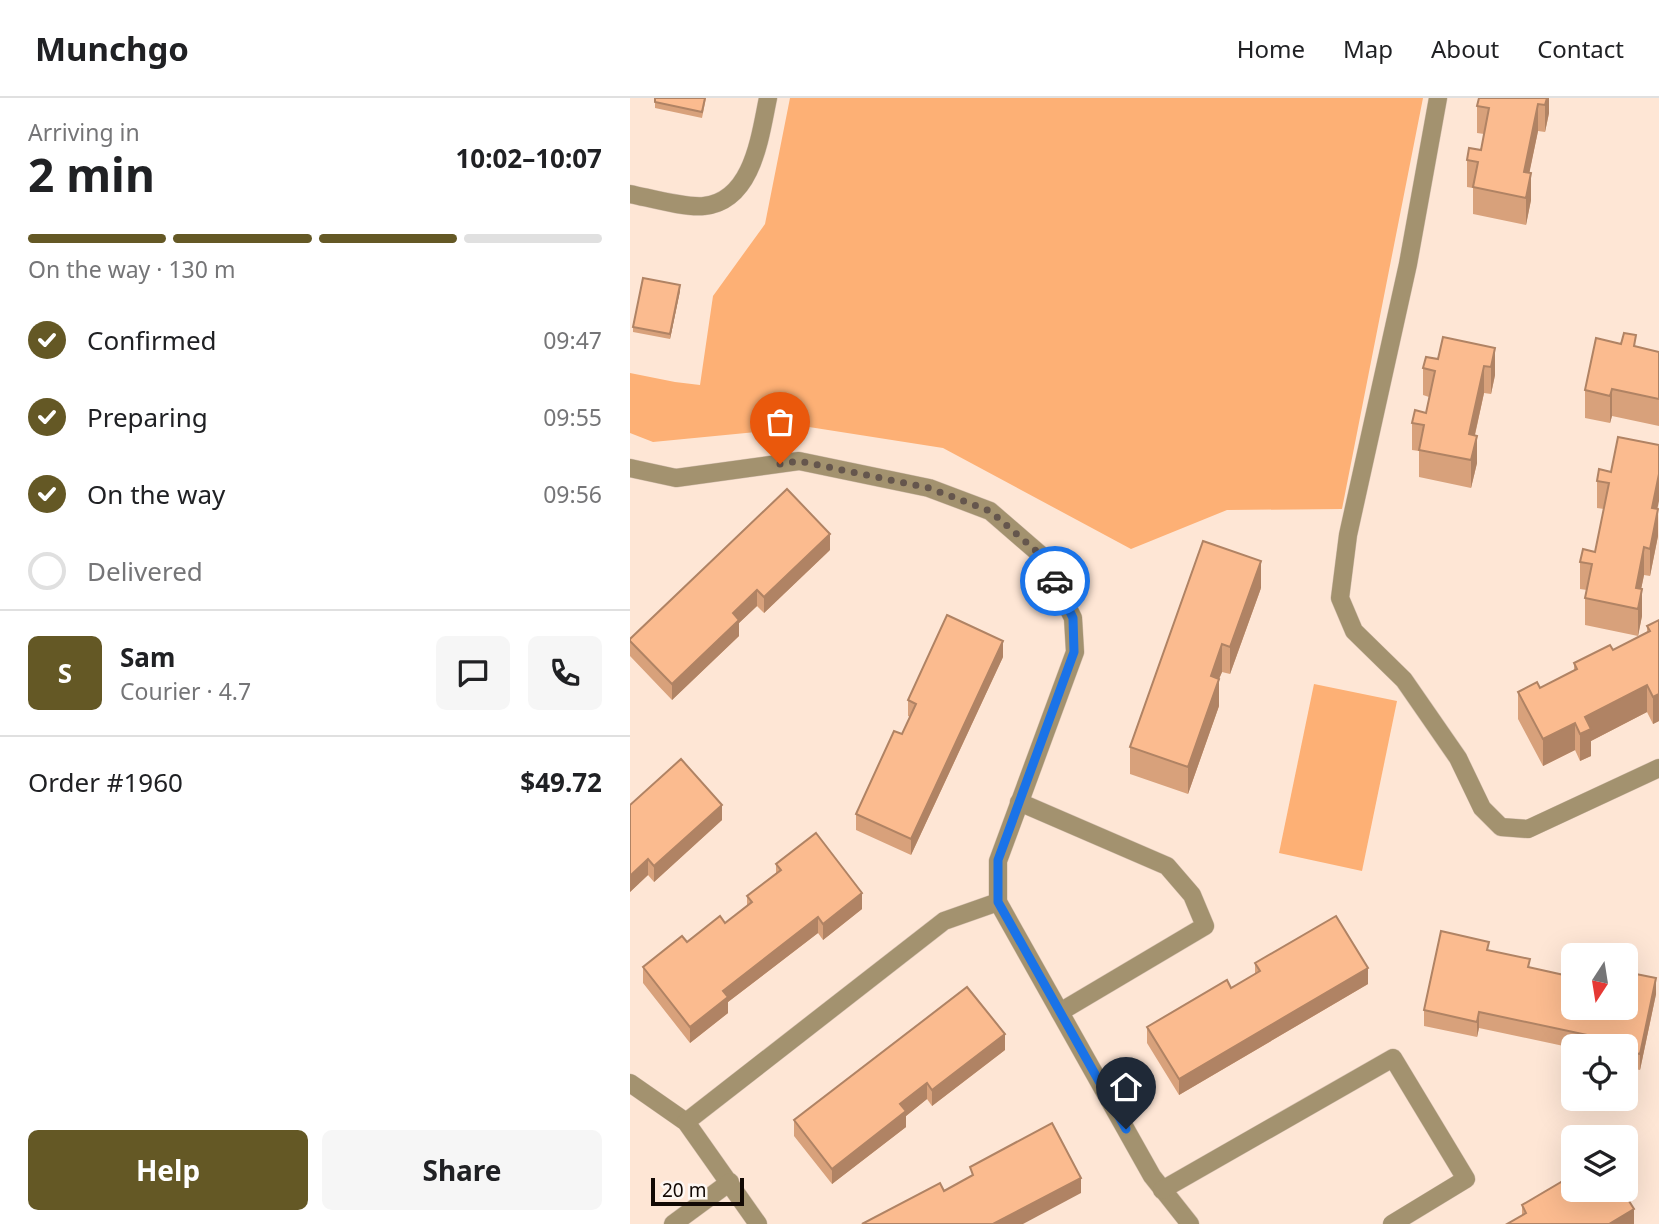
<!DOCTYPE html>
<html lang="en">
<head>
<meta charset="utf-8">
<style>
  body { margin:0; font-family:"Noto Sans",sans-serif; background:#f6f6f6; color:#202124; height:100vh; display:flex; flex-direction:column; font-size:26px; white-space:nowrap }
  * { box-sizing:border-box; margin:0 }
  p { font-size:23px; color:#757577 }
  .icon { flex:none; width:38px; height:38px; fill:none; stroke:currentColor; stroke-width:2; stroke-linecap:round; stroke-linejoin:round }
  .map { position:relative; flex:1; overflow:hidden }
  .details { display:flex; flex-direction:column; background:#fff; width:630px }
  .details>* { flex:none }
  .needle { width:46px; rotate:192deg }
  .tools { position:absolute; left:931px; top:845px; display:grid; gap:14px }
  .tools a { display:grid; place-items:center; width:77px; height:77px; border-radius:10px; background:#fff; box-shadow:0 7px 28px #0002; font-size:35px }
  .scale { position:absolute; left:21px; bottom:18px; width:93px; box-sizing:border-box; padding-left:7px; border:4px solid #120904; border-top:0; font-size:19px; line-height:24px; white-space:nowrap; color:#120904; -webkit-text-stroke:5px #fdf7f3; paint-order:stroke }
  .pin { position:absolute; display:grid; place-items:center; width:60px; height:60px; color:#fff; margin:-72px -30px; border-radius:50% 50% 50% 0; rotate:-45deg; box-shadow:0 0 7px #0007 }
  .pin .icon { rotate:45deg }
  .courier { position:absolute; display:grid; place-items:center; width:70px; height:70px; margin:-35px; border:5px solid #1a73e8; border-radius:50%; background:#fff; color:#222; box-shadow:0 2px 9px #0007 }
  .head em { font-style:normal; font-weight:700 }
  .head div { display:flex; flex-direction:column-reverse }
  .head { display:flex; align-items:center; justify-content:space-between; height:119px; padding:0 28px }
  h1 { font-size:46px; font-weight:700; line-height:52px }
  .bar { display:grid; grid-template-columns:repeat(4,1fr); gap:10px 7px; align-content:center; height:84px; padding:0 28px }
  .bar i { height:9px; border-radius:5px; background:#e0e0e0 }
  .bar .current { background:#645825 }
  .bar p { grid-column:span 4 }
  .line { display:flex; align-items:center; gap:18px; padding:0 28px; border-top:2px solid #e0e0e0 }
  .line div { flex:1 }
  .round { display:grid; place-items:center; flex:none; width:74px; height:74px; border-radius:10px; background:#f6f6f6 }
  ol { padding:0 28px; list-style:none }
  li { display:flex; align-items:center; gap:21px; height:77px }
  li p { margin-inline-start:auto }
  li .icon { padding:7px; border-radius:50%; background:#645825; color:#fff; stroke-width:4 }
  li:last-child { color:#757577 }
  li i { width:38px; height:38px; border:4px solid #e0e0e0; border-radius:50% }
  .button { display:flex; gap:14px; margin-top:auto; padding:14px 28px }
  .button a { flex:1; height:80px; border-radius:10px; background:#645825; color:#fff; font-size:28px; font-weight:700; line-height:80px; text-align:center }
  .button a+a { background:#f6f6f6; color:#202124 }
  header { display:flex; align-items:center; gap:42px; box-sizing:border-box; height:98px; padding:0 35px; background:#fff; border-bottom:2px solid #e0e0e0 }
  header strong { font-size:33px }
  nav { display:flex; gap:38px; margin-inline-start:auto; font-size:24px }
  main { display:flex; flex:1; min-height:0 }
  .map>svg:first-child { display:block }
  .green { fill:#fdb075 }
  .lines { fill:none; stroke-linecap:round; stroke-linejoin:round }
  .minor-casing { stroke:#d8c3b4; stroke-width:19 }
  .minor { stroke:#a3926f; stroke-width:18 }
  .wall { fill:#d8a17b }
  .shaded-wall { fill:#b08364 }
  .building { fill:#fbbb8f; stroke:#b08364; stroke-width:2 }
  .done { stroke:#65564d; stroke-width:7; stroke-dasharray:0 12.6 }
  .route { stroke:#1a73e8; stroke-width:9 }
</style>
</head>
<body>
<header>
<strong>Munchgo</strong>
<nav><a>Home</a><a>Map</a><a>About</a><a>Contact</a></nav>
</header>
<main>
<section class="details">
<div class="head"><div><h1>2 min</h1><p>Arriving in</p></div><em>10:02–10:07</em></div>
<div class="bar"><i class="current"></i><i class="current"></i><i class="current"></i><i></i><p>On the way · 130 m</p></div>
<ol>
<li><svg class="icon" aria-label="check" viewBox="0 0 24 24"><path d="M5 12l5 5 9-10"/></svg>Confirmed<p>09:47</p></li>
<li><svg class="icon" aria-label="check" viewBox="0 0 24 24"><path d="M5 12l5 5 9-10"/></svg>Preparing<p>09:55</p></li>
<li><svg class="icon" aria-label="check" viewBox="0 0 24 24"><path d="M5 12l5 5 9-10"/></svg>On the way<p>09:56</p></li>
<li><i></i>Delivered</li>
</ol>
<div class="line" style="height:126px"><b class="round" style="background:#645825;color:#fff">S</b><div><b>Sam</b><p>Courier · 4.7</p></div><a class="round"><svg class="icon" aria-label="chat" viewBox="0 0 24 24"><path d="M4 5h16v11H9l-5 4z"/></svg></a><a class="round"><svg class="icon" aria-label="phone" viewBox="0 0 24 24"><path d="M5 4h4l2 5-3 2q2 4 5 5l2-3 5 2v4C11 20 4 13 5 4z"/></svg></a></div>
<div class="line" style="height:91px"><div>Order #1960</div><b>$49.72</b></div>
<div class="button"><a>Help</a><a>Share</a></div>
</section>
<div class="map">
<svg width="1029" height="1126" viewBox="0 0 1029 1126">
  <rect width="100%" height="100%" fill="#fee6d5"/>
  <g class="green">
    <path d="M160 0H793L712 411 597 412 501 451 313 350 179 329 23 344 0 335V275L45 284 70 287 83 198 135 126Z"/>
    <path d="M684 586 767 603 732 773 649 755Z"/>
  </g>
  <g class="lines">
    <defs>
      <g id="minor">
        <path d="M808 0 778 166 718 437 710 500 724 533 774 582 828 660 852 710 871 729 898 731 1029 670"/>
        <path d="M0 96C20 100 55 110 74 108 123 103 130 38 138 0"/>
        <path d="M0 370 46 380 169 363 299 390 360 413 412 458 443 520 445 554 368 763V804L522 1078 560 1126"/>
        <path d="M389 704 537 768 562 797 575 828 430 914"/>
        <path d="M0 985 56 1024 128 1126"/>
        <path d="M56 1024 314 823 368 804"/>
        <path d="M532 1092 763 960 836 1081 762 1126"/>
        <path d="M43 1126 100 1084"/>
      </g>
    </defs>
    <use href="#minor" class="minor-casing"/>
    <use href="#minor" class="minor"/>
  </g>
  <g class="wall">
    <path d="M76 0 72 20 25 10V4Z"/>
    <path d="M919 0V15L915 34 908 33 899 75 901 102 896 127 843 116V90L837 89V62L851 52 854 36 847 35V8Z"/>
    <path d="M50 193 40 241 3 234V229Z"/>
    <path d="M1006 249 1029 254V328L982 318 980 325 955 320V292Z"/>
    <path d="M865 250V277L861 296 854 295 845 337 847 365 841 390 789 379V353L782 352V325L796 315 799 299 793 297V270Z"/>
    <path d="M969 371 1027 411 1028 438 1020 478 1014 477 1011 491 1012 518 1008 538 955 527V500L957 492 950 491V464L965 454 974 411 967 410V383Z"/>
    <path d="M200 452 134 515 127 508 109 525V538L42 602 0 558V541Z"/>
    <path d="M631 490 600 576 592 574 589 581V608L558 696 500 676V649Z"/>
    <path d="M1029 522V623L1023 626 1017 614 961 643V658L950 663 945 652 913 668 888 621V594L910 590 944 572V565L983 552 1017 534V528Z"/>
    <path d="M373 559 281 757 226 732V716L272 636 280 619 278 618V602Z"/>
    <path d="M0 707 92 722 24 784 18 777 0 794Z"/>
    <path d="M146 766 232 811 193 842 188 835 98 904V915L60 945 13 885V869L57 844 95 825 117 808V798L146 775Z"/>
    <path d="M859 852 900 870 1026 896 1010 972 996 969V948H943V950L849 930 847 939 794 928V912Z"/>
    <path d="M625 865 738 886 549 997 517 945V929L601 890 625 876Z"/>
    <path d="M375 952 302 1008 297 1001 276 1018V1029L202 1086 164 1038V1022Z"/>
    <path d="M892 1107 1004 1126 892 1117Z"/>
  </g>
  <g class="shaded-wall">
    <path d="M917 0H919V15L915 34V7Z"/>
    <path d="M908 6V33L894 101V74Z"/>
    <path d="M901 75V102L896 127V100Z"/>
    <path d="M50 187V193L40 241V236Z"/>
    <path d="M865 250V277L861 296V269Z"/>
    <path d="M854 268V295L839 363V336Z"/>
    <path d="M982 291V318L980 325V298Z"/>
    <path d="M847 338V365L841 390V362Z"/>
    <path d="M1029 376V403L1022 437V410Z"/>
    <path d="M1028 411V438L1020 478V451Z"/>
    <path d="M200 436V452L134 515V499Z"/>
    <path d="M1014 449V477L1007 511 1006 490Z"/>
    <path d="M631 463V490L600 576V549Z"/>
    <path d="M1012 491V518L1008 538V511Z"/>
    <path d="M127 492V508L109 525V538L42 602V586L103 515Z"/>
    <path d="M373 543V559L281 757V741Z"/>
    <path d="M592 546V574L589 581V608L558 696V669L581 578Z"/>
    <path d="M1017 587V614L961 643V658L950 663V636L955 619Z"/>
    <path d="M1029 596V623L1023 626V599Z"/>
    <path d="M945 625V652L913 668V641Z"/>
    <path d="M92 707V722L24 784V768Z"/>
    <path d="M18 761V777L0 794V778Z"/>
    <path d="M232 795V811L193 842V826Z"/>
    <path d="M188 819V835L98 904V915L60 945V929L93 893Z"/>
    <path d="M738 870V886L549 997V981Z"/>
    <path d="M1026 880V896L1010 972V956Z"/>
    <path d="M849 914V930L847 939V924Z"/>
    <path d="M375 936V952L302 1008V992Z"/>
    <path d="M297 985V1001L276 1018V1029L202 1086V1071L270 1006Z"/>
    <path d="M451 1080V1095L393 1126H363Z"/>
    <path d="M1004 1111V1126H979Z"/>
  </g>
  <g class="building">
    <path d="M25 0H75L72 14 25 4Z"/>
    <path d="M849 0H917L915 7 908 6 894 74 901 75 896 100 843 89 848 64 837 62 839 50 851 52 859 10 847 8Z"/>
    <path d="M13 180 50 187 40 236 3 229Z"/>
    <path d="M994 235 1006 237 1004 248 1029 254V301L982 291 980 298 955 292 966 240 991 246Z"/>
    <path d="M813 239 865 250 861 269 854 268 839 336 847 338 841 362 789 352 794 327 782 325 785 312 796 315 805 273 793 270 796 259 808 261Z"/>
    <path d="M988 339 1029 347V376L1022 410 1028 411 1020 451 1014 449 1006 490 1012 491 1008 511 955 500 962 466 950 464 953 451 965 454 979 385 967 383 969 371 981 374Z"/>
    <path d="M157 391 200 436 134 499 127 492 103 515 109 522 42 586 0 543V541Z"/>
    <path d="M573 443 631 463 600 549 592 546 581 578 589 581 558 669 500 649Z"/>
    <path d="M317 517 373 543 281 741 226 716 264 633 272 636 286 606 278 602Z"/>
    <path d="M1029 522V596L1023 599 1017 587 955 619 961 631 950 636 945 625 913 641 888 594 907 584 910 590 947 571 944 565 980 547 983 552 1020 533 1017 528Z"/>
    <path d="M51 661 92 707 24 768 18 761 0 778V707Z"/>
    <path d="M186 735 232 795 193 826 188 819 93 893 98 899 60 929 13 869 52 838 57 844 90 818 95 825 122 804 117 798 151 772 146 766Z"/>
    <path d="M706 818 738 870 549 981 517 929 597 882 601 890 630 873 625 865Z"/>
    <path d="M811 833 859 844 857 852 900 861 898 869 934 877 936 868 943 869V910H996V874L1026 880 1010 956 996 953V948H974L960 946 962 938 849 914 847 924 794 912Z"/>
    <path d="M337 889 375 936 302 992 297 985 270 1006 276 1013 202 1071 164 1022Z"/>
    <path d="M422 1025 451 1080 363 1126H232L310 1085 314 1093 343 1077 340 1069Z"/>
    <path d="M943 1077V1092H992L1004 1111 979 1126H877L896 1115 892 1107Z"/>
  </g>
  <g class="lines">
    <path class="done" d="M150 366 169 363 299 390 360 413 412 458 425 483"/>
    <path class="route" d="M425 483 443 520 444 554 368 762V804L496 1031"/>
  </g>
</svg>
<div class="tools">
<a><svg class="needle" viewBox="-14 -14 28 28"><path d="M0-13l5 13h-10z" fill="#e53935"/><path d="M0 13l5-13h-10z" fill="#757577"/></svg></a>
<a><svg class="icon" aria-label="locate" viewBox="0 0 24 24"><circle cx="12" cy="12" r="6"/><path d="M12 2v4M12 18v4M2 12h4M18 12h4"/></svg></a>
<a><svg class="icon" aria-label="layers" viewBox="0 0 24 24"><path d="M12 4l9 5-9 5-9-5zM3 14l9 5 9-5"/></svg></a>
</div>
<div class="scale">20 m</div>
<div class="pin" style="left:150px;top:366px;background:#ea580c"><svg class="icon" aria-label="bag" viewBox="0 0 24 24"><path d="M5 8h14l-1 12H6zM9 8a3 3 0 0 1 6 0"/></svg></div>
<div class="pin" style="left:496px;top:1031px;background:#1f2937"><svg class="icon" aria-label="home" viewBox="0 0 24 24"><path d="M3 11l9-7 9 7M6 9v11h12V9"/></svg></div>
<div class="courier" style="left:425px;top:483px"><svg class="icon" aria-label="car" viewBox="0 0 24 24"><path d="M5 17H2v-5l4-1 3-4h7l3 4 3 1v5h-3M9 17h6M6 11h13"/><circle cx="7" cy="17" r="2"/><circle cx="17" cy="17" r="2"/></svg></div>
</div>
</main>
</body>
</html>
